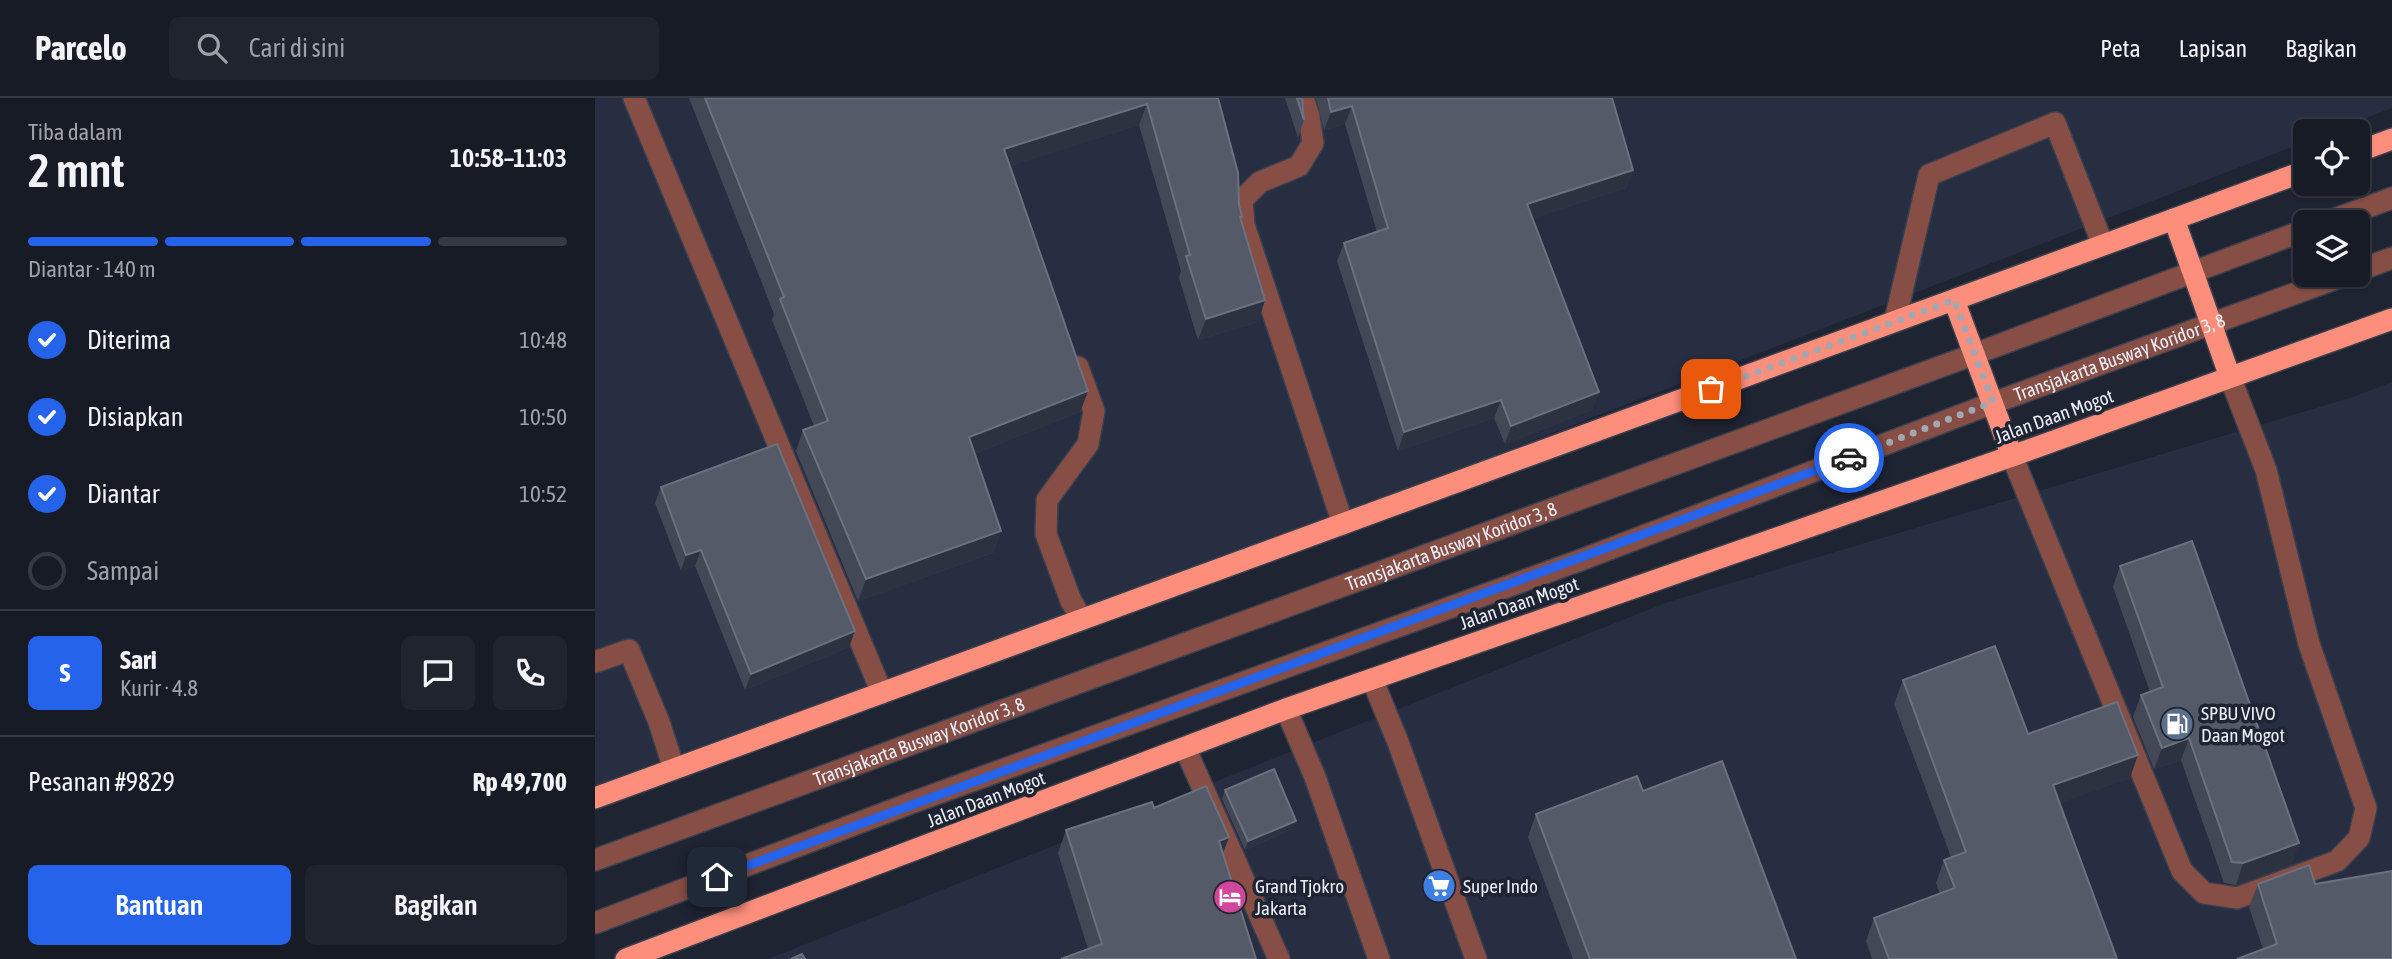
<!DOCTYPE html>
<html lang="id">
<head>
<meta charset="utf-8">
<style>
  body { margin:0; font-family:"Asap Condensed",sans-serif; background:#20242e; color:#f1f3f6; height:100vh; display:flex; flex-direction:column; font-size:26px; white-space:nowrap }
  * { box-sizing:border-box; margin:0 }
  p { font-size:23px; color:#9ea1a7 }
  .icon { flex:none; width:38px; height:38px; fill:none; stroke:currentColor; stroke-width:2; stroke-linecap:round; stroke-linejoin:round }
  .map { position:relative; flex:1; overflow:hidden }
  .side { display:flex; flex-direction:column; background:#171b26; width:595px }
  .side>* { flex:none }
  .fabs { position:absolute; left:1698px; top:21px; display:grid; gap:14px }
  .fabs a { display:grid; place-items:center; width:77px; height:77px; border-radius:10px; background:#171b26; box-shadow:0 2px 5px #0004,0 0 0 2px #363943; font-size:35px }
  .pin { position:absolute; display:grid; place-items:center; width:60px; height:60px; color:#fff; margin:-30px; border-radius:14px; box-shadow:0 4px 10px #0006 }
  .courier { position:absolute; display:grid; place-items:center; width:70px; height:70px; margin:-35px; border:5px solid #2563eb; border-radius:50%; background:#fff; color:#222; box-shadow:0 2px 9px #0007 }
  .headline em { font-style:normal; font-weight:600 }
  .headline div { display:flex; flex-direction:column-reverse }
  .headline { display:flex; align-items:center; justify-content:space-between; height:119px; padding:0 28px }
  h1 { font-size:46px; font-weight:600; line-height:52px }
  .bar { display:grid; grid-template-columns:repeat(4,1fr); gap:10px 7px; align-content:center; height:84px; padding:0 28px }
  .bar i { height:9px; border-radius:5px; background:#363943 }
  .bar .selected { background:#2563eb }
  .bar p { grid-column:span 4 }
  .line { display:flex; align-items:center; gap:18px; padding:0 28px; border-top:2px solid #363943 }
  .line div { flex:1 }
  .round { display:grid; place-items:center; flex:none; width:74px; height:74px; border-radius:10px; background:#20242e }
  ol { padding:0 28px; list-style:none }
  li { display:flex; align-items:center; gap:21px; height:77px }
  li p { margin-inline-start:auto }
  li .icon { padding:7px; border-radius:50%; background:#2563eb; color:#fff; stroke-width:4 }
  li:last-child { color:#9ea1a7 }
  li i { width:38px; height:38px; border:4px solid #363943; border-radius:50% }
  .primary-button { display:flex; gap:14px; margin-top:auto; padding:14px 28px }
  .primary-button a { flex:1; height:80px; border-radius:10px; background:#2563eb; color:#fff; font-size:28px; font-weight:600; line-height:80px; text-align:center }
  .primary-button a+a { background:#20242e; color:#f1f3f6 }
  header { display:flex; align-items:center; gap:42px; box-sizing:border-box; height:98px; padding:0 35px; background:#171b26; border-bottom:2px solid #363943 }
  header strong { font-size:33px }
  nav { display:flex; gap:38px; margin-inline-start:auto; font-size:24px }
  .search { width:490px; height:63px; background:#20242e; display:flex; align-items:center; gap:18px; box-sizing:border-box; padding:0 24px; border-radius:10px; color:#9ea1a7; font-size:26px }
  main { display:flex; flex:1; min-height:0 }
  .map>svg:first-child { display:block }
  .built { fill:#272e41 }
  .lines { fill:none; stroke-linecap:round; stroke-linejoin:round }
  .lane-casing { stroke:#3b404e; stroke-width:24 }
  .highway-casing { stroke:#3b404e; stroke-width:24 }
  .lane { stroke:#864e44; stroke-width:21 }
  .highway { stroke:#fd8e7b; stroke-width:21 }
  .wall { fill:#434857 }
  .shaded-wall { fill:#2d3241 }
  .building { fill:#555a68; stroke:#6c717f; stroke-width:2 }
  .done { stroke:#a3a7b2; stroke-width:7; stroke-dasharray:0 12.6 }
  .route { stroke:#2563eb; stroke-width:9 }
  .labels { text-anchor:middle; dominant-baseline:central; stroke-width:7; stroke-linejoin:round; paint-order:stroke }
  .street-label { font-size:19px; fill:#eaeef7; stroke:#1f2432 }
  .poi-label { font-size:19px; fill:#eaeef7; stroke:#1f2432; text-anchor:start }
</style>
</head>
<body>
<header>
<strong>Parcelo</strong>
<div class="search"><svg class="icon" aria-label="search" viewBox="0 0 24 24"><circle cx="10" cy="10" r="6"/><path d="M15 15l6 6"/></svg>Cari di sini</div>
<nav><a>Peta</a><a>Lapisan</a><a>Bagikan</a></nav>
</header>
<main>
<section class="side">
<div class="headline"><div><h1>2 mnt</h1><p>Tiba dalam</p></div><em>10:58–11:03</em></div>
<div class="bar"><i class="selected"></i><i class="selected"></i><i class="selected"></i><i></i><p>Diantar · 140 m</p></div>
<ol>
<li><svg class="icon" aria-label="check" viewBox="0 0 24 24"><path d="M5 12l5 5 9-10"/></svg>Diterima<p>10:48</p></li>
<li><svg class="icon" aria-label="check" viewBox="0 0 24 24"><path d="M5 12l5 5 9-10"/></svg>Disiapkan<p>10:50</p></li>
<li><svg class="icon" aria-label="check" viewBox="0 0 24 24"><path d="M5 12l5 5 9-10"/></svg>Diantar<p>10:52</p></li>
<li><i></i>Sampai</li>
</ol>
<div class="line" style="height:126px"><b class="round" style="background:#2563eb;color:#fff">S</b><div><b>Sari</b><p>Kurir · 4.8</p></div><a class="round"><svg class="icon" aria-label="chat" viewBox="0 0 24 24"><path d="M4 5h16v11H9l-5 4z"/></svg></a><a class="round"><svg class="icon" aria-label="phone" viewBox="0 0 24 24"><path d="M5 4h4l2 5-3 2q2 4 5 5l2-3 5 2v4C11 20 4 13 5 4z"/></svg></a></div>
<div class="line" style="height:91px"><div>Pesanan #9829</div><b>Rp 49,700</b></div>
<div class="primary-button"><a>Bantuan</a><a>Bagikan</a></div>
</section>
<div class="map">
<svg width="1797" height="861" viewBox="0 0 1797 861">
  <rect width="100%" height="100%" fill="#1f2432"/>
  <g class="built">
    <path d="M0 0H1797V10L1738 33H1710V44L0 705Z"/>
    <path d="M1797 284V861H173L1073 504 1758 299Z"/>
  </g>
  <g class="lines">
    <defs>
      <g id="lane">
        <path d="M39 0 287 595"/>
        <path d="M708 0 714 18 718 45 704 68 665 84 647 102 649 127 748 426"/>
        <path d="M1732 124 1797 100"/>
        <path d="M1762 173 1797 160"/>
        <path d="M1300 223 1334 77 1460 25 1508 147"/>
        <path d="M483 269 499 313 493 346 452 402 451 436 476 503 487 521"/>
        <path d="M1417 358 1587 773 1609 795 1642 800 1742 763 1764 740 1771 710 1714 546 1671 372 1635 279"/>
        <path d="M0 564 34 552 64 624 79 671"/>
        <path d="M777 581 803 644 881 861"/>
        <path d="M691 611 720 679 784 861"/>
        <path d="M590 650 684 861"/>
        <path id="s1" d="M0 762 1380 256 1710 132"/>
        <path id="s2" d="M0 825 316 705 983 463 1398 305 1751 177"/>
      </g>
      <g id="highway">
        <path d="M1762 54 1797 41"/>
        <path d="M1579 121 1635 279"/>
        <path d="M1359 202 1417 358"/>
        <path d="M0 700 1710 73"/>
        <path d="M31 861 691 611 1417 358 1797 221"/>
      </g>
    </defs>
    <use href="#lane" class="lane-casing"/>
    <use href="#highway" class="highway-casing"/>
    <use href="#lane" class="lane"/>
    <use href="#highway" class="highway"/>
  </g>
  <g class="wall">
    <path d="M94 0H623L644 107 647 119 646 123 670 202 663 224 603 242 584 180 586 173 544 27 415 68 493 293 485 314 379 356 406 433 398 455 263 503 201 353 208 332 219 328 177 222 179 216Z"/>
    <path d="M690 0H707L709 22 703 40Z"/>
    <path d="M721 0H1017L1038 72 1031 90 938 120 1004 294 997 312 910 346 899 320 803 353 742 163 749 145 782 134 750 26 729 32Z"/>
    <path d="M66 389 254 549 150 592 100 468 86 473 60 405Z"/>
    <path d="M1525 468 1697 766 1641 787 1629 785 1586 662 1559 671 1538 619 1546 597 1555 594 1518 489Z"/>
    <path d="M1308 582 1535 680 1464 705 1522 861H1277L1271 843 1279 820 1345 796 1341 785 1349 762 1356 759 1299 606Z"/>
    <path d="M630 692 697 731 650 752 627 701Z"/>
    <path d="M1048 693 1201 861H978L933 739 941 716Z"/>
    <path d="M559 710 634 739 628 756 661 861 493 851 463 755 471 732Z"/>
    <path d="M1663 786H1720L1797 861 1668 851 1654 809Z"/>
  </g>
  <g class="shaded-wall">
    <path d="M552 6 544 27 402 73 409 51Z"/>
    <path d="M757 8 750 26 729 32 736 14Z"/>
    <path d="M1038 72 1031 90 926 124 932 106Z"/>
    <path d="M670 202 663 224 603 242 611 221Z"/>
    <path d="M493 293 485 314 366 361 374 339Z"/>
    <path d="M1004 294 997 312 910 346 916 328Z"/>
    <path d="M906 302 899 320 803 353 809 334Z"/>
    <path d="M406 433 398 455 263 503 271 481Z"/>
    <path d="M106 452 100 468 86 473 91 457Z"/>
    <path d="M260 533 254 549 150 592 156 576Z"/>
    <path d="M1594 640 1586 662 1559 671 1567 650Z"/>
    <path d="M1543 657 1535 680 1449 711 1458 687Z"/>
    <path d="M701 723 697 731 650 752 653 743Z"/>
    <path d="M634 739 625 762 624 743Z"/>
    <path d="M1704 745 1697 766 1641 787 1648 765Z"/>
  </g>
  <g class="building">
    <path d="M110 0H623L643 75 644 107 647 119H645L670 202 611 221 591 158 595 157 552 6 409 51 493 293 374 339 406 433 271 481 208 332 233 323 185 201 189 199Z"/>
    <path d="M702 0H707L709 22Z"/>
    <path d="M733 0H1017L1038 72 932 106 1004 294 916 328 906 302 809 334 749 145 793 130 757 8 736 14Z"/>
    <path d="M182 346 260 533 156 576 106 452 91 457 66 389Z"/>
    <path d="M1597 443 1704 745 1648 765 1637 764 1594 640 1567 650 1546 597 1568 589 1525 468Z"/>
    <path d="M1400 548 1433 636 1522 604 1543 657 1458 687 1522 861H1294L1279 820 1360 790 1349 762 1371 754 1308 582Z"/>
    <path d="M1127 663 1201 861H995L941 716 1042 678 1048 693Z"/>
    <path d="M679 671 701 723 653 743 630 692Z"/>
    <path d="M611 688 634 739 624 743 661 861H466L507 846 471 732 557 704 559 710Z"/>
    <path d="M1714 767 1720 786 1797 773V861H1642L1682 846 1663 786Z"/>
    <path d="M207 856 210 861H196Z"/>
  </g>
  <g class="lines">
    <path class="done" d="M1116 291 1359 202 1398 304 1254 360"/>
    <path class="route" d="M122 779C499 638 877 502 1254 360"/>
  </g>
  <defs>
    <symbol id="fuel-disc" viewBox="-11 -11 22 22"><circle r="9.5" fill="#5c6f8a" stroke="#1f2432"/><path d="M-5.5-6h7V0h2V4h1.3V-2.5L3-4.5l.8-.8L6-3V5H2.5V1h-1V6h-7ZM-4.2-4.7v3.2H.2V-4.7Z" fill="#fff"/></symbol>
    <symbol id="supermarket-disc" viewBox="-11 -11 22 22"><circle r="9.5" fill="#3f7fe0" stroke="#1f2432"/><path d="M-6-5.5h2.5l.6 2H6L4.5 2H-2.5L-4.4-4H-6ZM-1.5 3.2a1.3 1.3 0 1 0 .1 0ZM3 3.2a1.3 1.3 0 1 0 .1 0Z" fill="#fff"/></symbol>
    <symbol id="hotel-disc" viewBox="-11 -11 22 22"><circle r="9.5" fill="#d1479c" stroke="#1f2432"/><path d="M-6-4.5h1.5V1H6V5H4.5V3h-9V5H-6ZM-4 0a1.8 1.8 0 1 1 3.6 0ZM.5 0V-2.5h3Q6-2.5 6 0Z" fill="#fff"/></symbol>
  </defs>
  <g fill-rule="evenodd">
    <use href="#fuel-disc" x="1563" y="607" width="38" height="38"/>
    <use href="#supermarket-disc" x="825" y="769" width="38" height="38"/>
    <use href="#hotel-disc" x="616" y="780" width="38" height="38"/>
  </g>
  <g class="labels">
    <g class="street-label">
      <text stroke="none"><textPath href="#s2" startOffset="1626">Transjakarta Busway Koridor 3, 8</textPath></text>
      <text transform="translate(1459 318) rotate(-20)">Jalan Daan Mogot</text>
      <text stroke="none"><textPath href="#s1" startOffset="912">Transjakarta Busway Koridor 3, 8</textPath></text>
      <text transform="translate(924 505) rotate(-19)">Jalan Daan Mogot</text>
      <text stroke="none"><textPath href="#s1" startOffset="345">Transjakarta Busway Koridor 3, 8</textPath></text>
      <text transform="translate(391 701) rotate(-21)">Jalan Daan Mogot</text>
    </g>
    <g class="poi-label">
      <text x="1606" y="615">SPBU VIVO<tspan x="1606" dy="22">Daan Mogot</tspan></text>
      <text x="660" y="788">Grand Tjokro<tspan x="660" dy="22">Jakarta</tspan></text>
      <text x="868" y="788">Super Indo</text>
    </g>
  </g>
</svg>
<div class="fabs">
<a><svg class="icon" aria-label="locate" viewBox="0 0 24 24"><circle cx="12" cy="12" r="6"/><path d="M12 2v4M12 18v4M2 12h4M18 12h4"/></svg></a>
<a><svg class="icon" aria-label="layers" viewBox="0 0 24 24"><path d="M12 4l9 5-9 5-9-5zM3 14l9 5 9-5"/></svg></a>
</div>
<div class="pin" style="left:1116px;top:291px;background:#ea580c"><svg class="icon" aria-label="bag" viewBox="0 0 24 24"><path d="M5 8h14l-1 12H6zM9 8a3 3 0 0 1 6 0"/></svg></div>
<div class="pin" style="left:122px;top:779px;background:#1f2937"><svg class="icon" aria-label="home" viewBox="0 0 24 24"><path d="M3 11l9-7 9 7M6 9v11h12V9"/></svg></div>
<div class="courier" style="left:1254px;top:360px"><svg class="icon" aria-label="car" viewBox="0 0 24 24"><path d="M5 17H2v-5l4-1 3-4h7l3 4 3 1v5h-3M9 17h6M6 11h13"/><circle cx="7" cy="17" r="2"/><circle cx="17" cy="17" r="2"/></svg></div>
</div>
</main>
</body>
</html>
